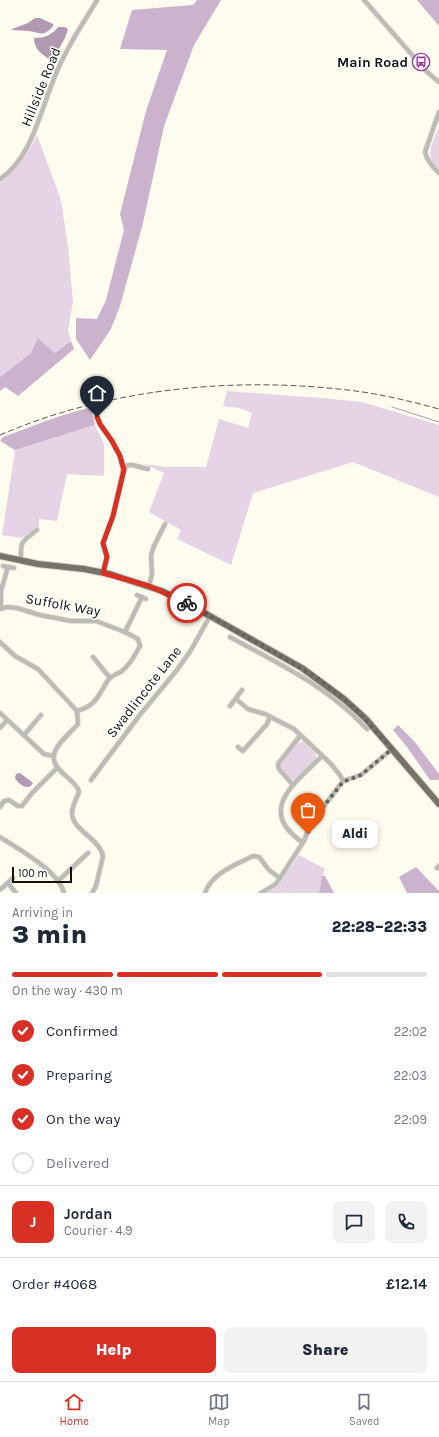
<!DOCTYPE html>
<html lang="en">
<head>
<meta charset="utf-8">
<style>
  body { margin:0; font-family:Karla,sans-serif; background:#f2f2f3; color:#1f2937; height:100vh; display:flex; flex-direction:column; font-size:15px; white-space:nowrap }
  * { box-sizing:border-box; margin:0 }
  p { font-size:13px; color:#747a83 }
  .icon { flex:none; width:22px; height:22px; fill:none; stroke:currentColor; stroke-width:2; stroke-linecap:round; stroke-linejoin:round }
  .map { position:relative; height:893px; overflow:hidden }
  .drawer { display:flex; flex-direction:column; background:#fff; flex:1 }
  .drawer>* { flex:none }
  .scale { position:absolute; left:12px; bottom:10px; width:60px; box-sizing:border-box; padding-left:4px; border:2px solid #12110d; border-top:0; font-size:11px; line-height:14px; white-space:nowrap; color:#12110d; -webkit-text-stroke:3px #fff; paint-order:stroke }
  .pin { position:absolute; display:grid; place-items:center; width:34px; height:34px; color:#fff; margin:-41px -17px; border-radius:50% 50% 50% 0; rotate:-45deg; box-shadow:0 0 4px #0007 }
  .pin .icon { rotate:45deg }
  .courier { position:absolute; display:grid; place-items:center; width:40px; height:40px; margin:-20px; border:3px solid #d93025; border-radius:50%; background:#fff; color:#222; box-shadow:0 1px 5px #0007 }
  .bubble { position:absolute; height:28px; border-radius:8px; background:#fff; box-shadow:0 2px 6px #0003; font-size:13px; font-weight:800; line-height:28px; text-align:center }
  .headline em { font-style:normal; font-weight:800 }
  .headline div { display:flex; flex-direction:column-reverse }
  .headline { display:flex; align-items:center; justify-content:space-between; height:68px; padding:0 12px }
  h1 { font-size:26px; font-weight:800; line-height:30px }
  .bar { display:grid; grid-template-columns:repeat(4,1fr); gap:6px 4px; align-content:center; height:48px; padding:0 12px }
  .bar i { height:5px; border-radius:3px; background:#e0e1e3 }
  .bar .active { background:#d93025 }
  .bar p { grid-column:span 4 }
  .line { display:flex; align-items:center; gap:10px; padding:0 12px; border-top:1px solid #e0e1e3 }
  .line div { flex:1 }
  .round { display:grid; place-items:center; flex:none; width:42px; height:42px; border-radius:8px; background:#f2f2f3 }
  ol { padding:0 12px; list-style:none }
  li { display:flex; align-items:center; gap:12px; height:44px }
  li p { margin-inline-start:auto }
  li .icon { padding:4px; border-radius:50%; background:#d93025; color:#fff; stroke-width:4 }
  li:last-child { color:#747a83 }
  li i { width:22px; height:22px; border:2px solid #e0e1e3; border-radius:50% }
  .button { display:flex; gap:8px; margin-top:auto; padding:8px 12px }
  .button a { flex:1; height:46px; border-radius:8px; background:#d93025; color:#fff; font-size:16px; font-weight:800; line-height:46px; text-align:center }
  .button a+a { background:#f2f2f3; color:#1f2937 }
  .tabs { display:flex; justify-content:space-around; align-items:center; height:56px; border-top:1px solid #e0e1e3; background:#fff; font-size:11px; color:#747a83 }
  .tabs a { display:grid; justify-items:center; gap:2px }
  .tabs .active { color:#d93025 }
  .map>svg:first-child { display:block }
  .green { fill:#e5d3e6 }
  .forest { fill:#cbb3cd }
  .water { fill:#b099b1 }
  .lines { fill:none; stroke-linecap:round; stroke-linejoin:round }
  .stream { stroke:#b099b1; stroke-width:1 }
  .minor-casing { stroke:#d8d6cb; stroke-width:5.5 }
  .highway-casing { stroke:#d8d6cb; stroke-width:8 }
  .minor { stroke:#bcbbb6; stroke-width:4 }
  .highway { stroke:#767368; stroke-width:6 }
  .rail { stroke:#5a5952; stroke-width:1; stroke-dasharray:6 3; stroke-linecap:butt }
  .minor-bridge-casing { stroke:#d8d6cb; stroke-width:5.5; stroke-linecap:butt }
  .minor-bridge { stroke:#bcbbb6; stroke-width:4 }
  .done { stroke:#65635c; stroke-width:4; stroke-dasharray:0 7.2 }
  .route { stroke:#d93025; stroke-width:5 }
  .labels { text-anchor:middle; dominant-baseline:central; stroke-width:3; stroke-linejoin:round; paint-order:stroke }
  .poi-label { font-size:14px; font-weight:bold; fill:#12110d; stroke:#fff; text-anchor:end }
  .street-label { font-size:14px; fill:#12110d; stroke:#fff }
</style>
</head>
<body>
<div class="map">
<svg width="439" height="893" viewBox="0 0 439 893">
  <rect width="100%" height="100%" fill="#fefbef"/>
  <g class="green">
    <path d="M439 126V171C423 156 433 143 439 126Z"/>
    <path d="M37 135 61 200 68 247 73 302 68 331 71 341 55 353 38 338 31 353 0 377V181C18 169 28 154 37 135Z"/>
    <path d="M227 391 322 398 362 402 439 425V497L353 462 253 493 231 565 177 539 181 530 149 512 164 473 144 464 167 467H206L219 419 248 428 252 413 239 408 223 406Z"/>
    <path d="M95 425 104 444V476L67 474 57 521 39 519V526L21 538 2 535 15 450Z"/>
    <path d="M303 741 316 754V758L296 779 291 780 281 768 280 763 296 744Z"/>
    <path d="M299 855 325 869 322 876 319 893H266L277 887Z"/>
  </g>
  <g class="forest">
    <path d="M197 0H221L194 45 164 126 143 223 120 306 111 329 90 360 76 339V318L97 319 106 300 124 230 120 214 146 111 167 50 120 49 132 10 193 5Z"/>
    <path d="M417 0H439V26Z"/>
    <path d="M38 338 55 353 71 341 74 349 18 396 5 387 0 391V377L31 353Z"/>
    <path d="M91 407 95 425 15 450 0 441 3 437 57 417Z"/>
    <path d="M398 725 414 741 439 774V780H430L407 747 393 730Z"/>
    <path d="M416 867 439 891V893H407L399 877Z"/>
    <path d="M322 876H325L334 893H319Z"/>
  </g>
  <g class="water">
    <path d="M35 18H40L53 24V26C44 37 41 33 29 31 24 31 18 30 12 30V29L28 23Z"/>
    <path d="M58 27H65L68 29 65 38 52 61C43 55 34 50 34 38 45 38 52 35 58 27Z"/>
    <path d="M20 773 33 783C29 792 18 784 15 778L16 774Z"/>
  </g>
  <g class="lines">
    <path class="stream" d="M392 407 439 422"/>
    <defs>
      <g id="minor">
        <path d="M364 0 427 72 439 82"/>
        <path d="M439 112 425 152C427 161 433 167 439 173"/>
        <path d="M0 179C29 160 38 120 50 89 55 75 61 61 69 47 77 31 88 16 97 0"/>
        <path d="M95 410 100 424 112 441 120 456 123 470 113 516 103 543 107 557 103 573"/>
        <path d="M123 470 128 465H132L148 469"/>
        <path d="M21 561C20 541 22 541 37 530"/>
        <path d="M3 566 14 568"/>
        <path d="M149 586 152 574 151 555 154 546 165 524"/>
        <path d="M137 595 146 599"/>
        <path d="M1 608V591L8 567"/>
        <path d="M0 609 8 607 17 608 40 615 71 621H96L125 632 138 639 140 646C135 655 131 664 122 671 118 674 112 675 109 679 98 694 98 705 77 711"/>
        <path d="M125 632 142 597"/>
        <path d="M230 637C281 665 327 686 367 729L371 725"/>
        <path d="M0 642 15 656 38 669 77 711 78 724C68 736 44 752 58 768 64 776 73 780 78 789L79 792C77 798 72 806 72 813 72 830 100 839 103 856L96 886 92 893"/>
        <path d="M93 657 110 678"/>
        <path d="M236 699 248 709 265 714 294 729 330 763 340 775 343 781"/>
        <path d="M230 706 242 690"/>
        <path d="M0 713 44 754 53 756"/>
        <path d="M0 728 7 720"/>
        <path d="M24 735 41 715"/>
        <path d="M238 747 243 751 267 724 270 717"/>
        <path d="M91 780 139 716 177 670 191 650 210 616"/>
        <path d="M293 785 279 769 278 764 300 736"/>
        <path d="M0 807 4 801 9 800 18 806H22L32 793 57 768"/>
        <path d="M0 837C18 849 59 871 64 893"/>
        <path d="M302 842C256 810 295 783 322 756"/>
        <path d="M437 868 439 866"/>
        <path d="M58 881 88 853"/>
        <path d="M8 883 16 893"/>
        <path d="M1 889 13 878"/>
        <path d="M205 893C212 873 235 865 253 856L259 857 269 870 280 878"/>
        <path d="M261 893 276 884 304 841 311 823 343 781 361 775 392 749"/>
      </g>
      <path id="highway" d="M0 556 38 564 84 569 110 574 162 591 210 616 302 668 344 699 366 719 439 804"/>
    </defs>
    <use href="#minor" class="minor-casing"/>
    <use href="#highway" class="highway-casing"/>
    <use href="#minor" class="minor"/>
    <use href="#highway" class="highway"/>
    <path class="rail" d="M0 435C104 390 226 377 338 389 372 392 406 400 439 409"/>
    <defs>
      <path id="minor-bridge" d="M92 394 95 410"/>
    </defs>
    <use href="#minor-bridge" class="minor-bridge-casing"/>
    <use href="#minor-bridge" class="minor-bridge"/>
  </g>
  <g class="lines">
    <path class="done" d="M187 603 284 658 320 680 355 708 392 749 361 775 343 782 319 812 311 823 308 834"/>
    <path class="route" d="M97 417 100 424 112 441 120 456 124 470 113 516 103 543 107 557 103 573 149 586 187 603"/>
  </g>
  <defs>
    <symbol id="bus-ring" viewBox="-11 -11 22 22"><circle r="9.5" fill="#fff" stroke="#9a3aa3" stroke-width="1.5"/><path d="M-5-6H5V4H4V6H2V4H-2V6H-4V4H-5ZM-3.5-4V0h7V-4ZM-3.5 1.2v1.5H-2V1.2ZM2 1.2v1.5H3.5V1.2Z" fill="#9a3aa3"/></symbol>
  </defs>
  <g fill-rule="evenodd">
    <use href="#bus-ring" x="411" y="52" width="20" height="20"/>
  </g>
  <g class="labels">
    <g class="poi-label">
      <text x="408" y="62">Main Road</text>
    </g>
    <g class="street-label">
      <text transform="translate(41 87) rotate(-68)">Hillside Road</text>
      <text transform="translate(63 605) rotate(10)">Suffolk Way</text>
      <text transform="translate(144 692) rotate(-52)">Swadlincote Lane</text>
    </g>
  </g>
</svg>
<div class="scale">100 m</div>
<div class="pin" style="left:308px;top:834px;background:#ea580c"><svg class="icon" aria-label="bag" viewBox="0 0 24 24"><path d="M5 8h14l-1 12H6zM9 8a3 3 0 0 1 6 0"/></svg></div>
<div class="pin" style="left:97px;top:417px;background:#1f2937"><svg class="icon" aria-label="home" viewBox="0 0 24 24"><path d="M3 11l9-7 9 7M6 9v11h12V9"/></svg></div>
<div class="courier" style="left:187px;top:603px"><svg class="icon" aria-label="bike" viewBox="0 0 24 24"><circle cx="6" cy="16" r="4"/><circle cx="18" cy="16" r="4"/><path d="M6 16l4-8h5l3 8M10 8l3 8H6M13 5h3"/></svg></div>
<div class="bubble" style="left:332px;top:820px;width:46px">Aldi</div>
</div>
<section class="drawer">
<div class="headline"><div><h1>3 min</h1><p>Arriving in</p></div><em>22:28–22:33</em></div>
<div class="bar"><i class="active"></i><i class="active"></i><i class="active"></i><i></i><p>On the way · 430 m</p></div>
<ol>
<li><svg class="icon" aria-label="check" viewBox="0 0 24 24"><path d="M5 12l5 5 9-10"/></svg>Confirmed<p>22:02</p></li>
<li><svg class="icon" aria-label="check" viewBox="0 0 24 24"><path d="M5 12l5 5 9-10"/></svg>Preparing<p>22:03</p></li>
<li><svg class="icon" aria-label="check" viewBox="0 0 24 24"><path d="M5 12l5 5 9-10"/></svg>On the way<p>22:09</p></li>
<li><i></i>Delivered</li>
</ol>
<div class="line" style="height:72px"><b class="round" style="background:#d93025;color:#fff">J</b><div><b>Jordan</b><p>Courier · 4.9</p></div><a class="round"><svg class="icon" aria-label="chat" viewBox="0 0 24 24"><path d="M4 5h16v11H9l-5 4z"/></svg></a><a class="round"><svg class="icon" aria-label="phone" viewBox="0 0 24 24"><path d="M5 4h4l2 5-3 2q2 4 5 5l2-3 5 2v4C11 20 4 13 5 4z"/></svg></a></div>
<div class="line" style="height:52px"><div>Order #4068</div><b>£12.14</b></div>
<div class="button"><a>Help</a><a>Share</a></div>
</section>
<nav class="tabs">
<a class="active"><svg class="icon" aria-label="home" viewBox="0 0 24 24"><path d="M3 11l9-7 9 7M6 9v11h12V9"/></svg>Home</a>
<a><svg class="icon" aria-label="map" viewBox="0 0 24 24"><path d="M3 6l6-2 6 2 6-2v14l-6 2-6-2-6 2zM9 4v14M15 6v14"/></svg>Map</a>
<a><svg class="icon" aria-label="saved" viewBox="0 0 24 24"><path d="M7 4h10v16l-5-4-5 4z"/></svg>Saved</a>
</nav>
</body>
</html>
